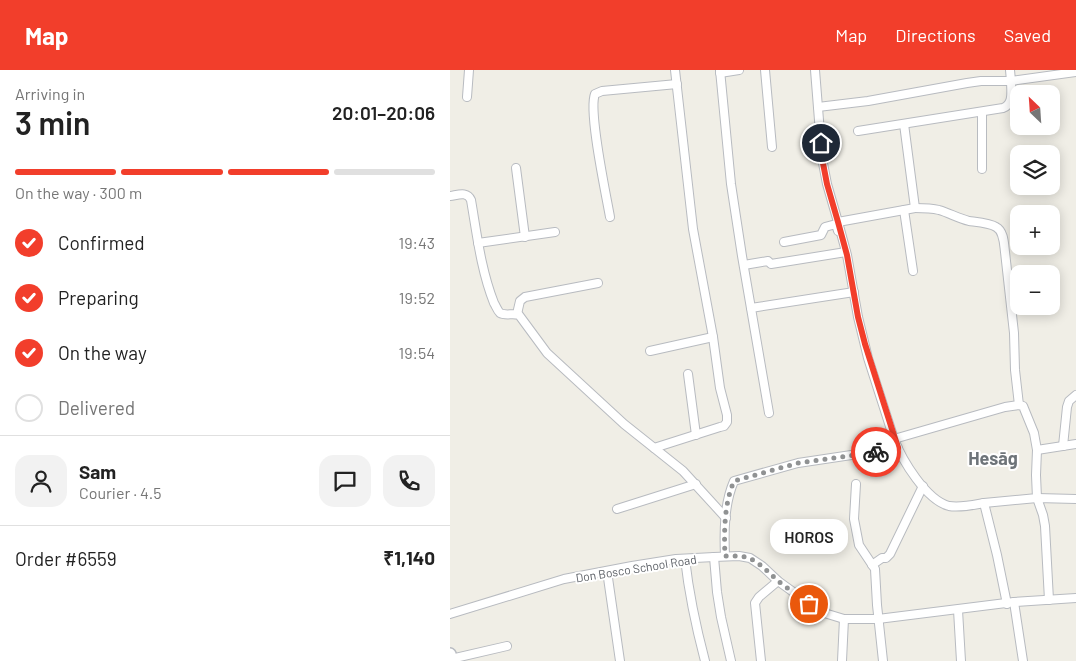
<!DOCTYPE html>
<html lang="en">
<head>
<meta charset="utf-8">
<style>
  body { margin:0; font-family:Barlow,sans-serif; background:#f2f2f2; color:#222; height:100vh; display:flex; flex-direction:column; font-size:19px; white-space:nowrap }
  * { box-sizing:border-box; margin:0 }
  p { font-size:16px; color:#767676 }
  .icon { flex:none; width:28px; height:28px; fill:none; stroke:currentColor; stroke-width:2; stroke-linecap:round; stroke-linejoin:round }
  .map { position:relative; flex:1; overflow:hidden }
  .details { display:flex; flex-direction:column; background:#fff; width:450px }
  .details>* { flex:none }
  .needle { width:32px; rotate:335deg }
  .controls { position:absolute; left:560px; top:15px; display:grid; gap:10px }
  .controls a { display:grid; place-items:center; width:50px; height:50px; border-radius:10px; background:#fff; box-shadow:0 2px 12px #0003; font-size:25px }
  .pin { position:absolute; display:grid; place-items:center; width:42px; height:42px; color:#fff; margin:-21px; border:2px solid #fff; border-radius:50%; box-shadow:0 1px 5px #0007 }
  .courier { position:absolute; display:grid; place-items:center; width:50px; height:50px; margin:-25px; border:4px solid #f23e2b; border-radius:50%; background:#fff; color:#222; box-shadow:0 1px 6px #0007 }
  .bubble { position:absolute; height:35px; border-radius:15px; background:#fff; box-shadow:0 2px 12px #0003; font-size:16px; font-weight:600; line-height:35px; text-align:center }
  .head em { font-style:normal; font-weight:600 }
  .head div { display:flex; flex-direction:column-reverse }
  .head { display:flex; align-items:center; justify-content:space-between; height:85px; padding:0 15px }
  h1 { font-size:32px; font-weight:600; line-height:38px }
  .bar { display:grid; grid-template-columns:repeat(4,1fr); gap:8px 5px; align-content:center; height:60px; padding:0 15px }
  .bar i { height:6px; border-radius:4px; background:#e0e0e0 }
  .bar .selected { background:#f23e2b }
  .bar p { grid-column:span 4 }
  .line { display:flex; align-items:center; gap:12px; padding:0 15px; border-top:1px solid #e0e0e0 }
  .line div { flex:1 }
  .round { display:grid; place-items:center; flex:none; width:52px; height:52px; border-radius:15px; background:#f2f2f2 }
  ol { padding:0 15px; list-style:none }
  li { display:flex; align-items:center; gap:15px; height:55px }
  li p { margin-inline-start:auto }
  li .icon { padding:5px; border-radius:50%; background:#f23e2b; color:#fff; stroke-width:4 }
  li:last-child { color:#767676 }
  li i { width:28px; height:28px; border:2px solid #e0e0e0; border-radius:50% }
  header { display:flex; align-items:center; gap:30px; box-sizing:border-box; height:70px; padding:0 25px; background:#f23e2b; color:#fff }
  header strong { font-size:24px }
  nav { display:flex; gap:28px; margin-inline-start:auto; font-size:18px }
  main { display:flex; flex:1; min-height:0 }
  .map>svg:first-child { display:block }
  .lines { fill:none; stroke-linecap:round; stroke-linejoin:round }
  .street-casing { stroke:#b8bbc0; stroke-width:10 }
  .secondary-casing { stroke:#b9bcc2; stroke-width:14 }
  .street { stroke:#fff; stroke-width:8 }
  .secondary { stroke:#fff; stroke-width:11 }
  .done { stroke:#909293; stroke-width:5; stroke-dasharray:0 9 }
  .route { stroke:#f23e2b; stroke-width:6 }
  .labels { text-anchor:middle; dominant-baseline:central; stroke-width:4; stroke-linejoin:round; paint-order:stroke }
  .street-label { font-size:12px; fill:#5d6167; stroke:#fff }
  .district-label { font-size:18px; font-weight:bold; fill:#6e7479; stroke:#fff }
</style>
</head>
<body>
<header>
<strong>Map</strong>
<nav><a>Map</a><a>Directions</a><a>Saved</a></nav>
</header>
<main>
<section class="details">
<div class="head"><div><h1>3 min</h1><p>Arriving in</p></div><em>20:01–20:06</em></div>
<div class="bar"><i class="selected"></i><i class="selected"></i><i class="selected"></i><i></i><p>On the way · 300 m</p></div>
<ol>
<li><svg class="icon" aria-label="check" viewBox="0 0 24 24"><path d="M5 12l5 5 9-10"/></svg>Confirmed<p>19:43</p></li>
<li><svg class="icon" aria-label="check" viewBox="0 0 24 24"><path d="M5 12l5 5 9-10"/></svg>Preparing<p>19:52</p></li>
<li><svg class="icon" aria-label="check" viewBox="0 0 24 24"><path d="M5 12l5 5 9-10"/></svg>On the way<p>19:54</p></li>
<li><i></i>Delivered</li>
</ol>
<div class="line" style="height:90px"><a class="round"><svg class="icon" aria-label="person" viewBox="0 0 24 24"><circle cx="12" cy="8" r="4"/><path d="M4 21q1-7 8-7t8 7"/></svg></a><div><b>Sam</b><p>Courier · 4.5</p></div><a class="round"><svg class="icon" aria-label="chat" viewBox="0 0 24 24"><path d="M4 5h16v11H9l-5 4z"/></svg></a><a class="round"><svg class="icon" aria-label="phone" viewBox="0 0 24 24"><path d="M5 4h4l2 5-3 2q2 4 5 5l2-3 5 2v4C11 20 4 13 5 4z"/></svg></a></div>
<div class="line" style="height:65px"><div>Order #6559</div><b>₹1,140</b></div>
</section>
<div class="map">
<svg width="626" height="591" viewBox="0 0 626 591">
  <rect width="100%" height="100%" fill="#f0eee6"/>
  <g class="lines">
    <defs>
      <g id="street">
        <path d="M270 0 281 114 292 186 319 343"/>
        <path d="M315 0 322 77"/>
        <path d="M365 0 372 88 377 114 388 152 397 185 408 247 418 288 444 369C452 390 476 430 499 436 510 438 523 435 534 433L547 485 557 534"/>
        <path d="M560 0 561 11 626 2"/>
        <path d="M270 3 289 0"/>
        <path d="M17 27 19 0"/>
        <path d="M368 37 418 31 517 13 531 11H561C561 21 564 34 553 38L408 61"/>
        <path d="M532 42V99"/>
        <path d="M66 98 75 167"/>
        <path d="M0 126C8 125 17 121 21 130 27 165 31 200 44 233 46 236 47 240 50 243 55 246 63 243 69 245L97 283 174 354 233 401 276 448"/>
        <path d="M465 138C473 138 481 138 489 140 499 143 508 148 519 151 526 152 540 153 546 157 554 161 554 174 555 182L564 263 565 300 569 335"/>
        <path d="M454 140 463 201"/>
        <path d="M160 147C156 124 138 41 145 24L152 21 227 14"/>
        <path d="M388 152 465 138 454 54"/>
        <path d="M334 172 371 165 375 157 386 154 388 161"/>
        <path d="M28 173 105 162"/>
        <path d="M294 195 318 191 321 194 396 182"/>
        <path d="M301 238 404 222"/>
        <path d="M67 244 70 231 75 227 148 213"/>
        <path d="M200 281 263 267"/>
        <path d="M238 304 246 365"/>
        <path d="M444 369 555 337 569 335 573 336 584 363 587 380 626 374"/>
        <path d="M613 376 617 337 619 331 626 325"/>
        <path d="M204 378 270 357 274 356 277 352V345L270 318 263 267 243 159 225 0"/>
        <path d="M406 414 404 449 409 475 425 499 427 535 433 591"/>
        <path d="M534 433 587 428 586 405 587 380"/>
        <path d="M167 439 246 414"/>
        <path d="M275 486C274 462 274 434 284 411L348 393 448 378"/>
        <path d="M264 487 267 522 271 547 281 591"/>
        <path d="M235 489C239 524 246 557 255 591"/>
        <path d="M422 495 432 488H436L440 484 473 416"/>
        <path d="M157 501 170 591"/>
        <path d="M599 530 595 456 593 445 587 428 626 429"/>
        <path d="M564 532 573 591"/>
        <path d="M508 540 511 591"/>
        <path d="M0 544 114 509 182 496 226 489 264 487 289 486 300 488 312 496 328 511 371 542 394 549H428L564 532 626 528"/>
        <path d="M1 589 57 576"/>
        <path d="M311 591 305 533 309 527 328 511"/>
        <path d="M392 591 394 549"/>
      </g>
      <path id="secondary" d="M0 584 2 591"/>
    </defs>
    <use href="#street" class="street-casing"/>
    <use href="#secondary" class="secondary-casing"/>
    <use href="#street" class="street"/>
    <use href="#secondary" class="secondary"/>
  </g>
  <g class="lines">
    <path class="done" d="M359 534 328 511 312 496 300 488 290 486H275C274 462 274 434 284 411L348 393 426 382"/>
    <path class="route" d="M371 73 372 88 377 114 388 152 397 185 408 247 415 274 448 378 426 382"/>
  </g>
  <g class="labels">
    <g class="street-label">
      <text transform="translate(186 498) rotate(-9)">Don Bosco School Road</text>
    </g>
    <g class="district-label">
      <text x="543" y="388">Hesāg</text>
    </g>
  </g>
</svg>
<div class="controls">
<a><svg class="needle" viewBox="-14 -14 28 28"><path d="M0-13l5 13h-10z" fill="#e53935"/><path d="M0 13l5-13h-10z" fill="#767676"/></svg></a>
<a><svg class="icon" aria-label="layers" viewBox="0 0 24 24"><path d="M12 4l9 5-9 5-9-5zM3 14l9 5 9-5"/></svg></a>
<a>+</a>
<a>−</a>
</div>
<div class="pin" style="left:359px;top:534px;background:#ea580c"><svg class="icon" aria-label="bag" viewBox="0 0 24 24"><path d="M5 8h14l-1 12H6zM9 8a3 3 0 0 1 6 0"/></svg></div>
<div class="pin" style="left:371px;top:73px;background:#1f2937"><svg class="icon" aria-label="home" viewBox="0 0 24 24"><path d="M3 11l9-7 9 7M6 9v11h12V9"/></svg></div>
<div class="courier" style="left:426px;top:382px"><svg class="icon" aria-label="bike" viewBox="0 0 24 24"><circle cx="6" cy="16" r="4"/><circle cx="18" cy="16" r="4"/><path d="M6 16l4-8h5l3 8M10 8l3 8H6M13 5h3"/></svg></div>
<div class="bubble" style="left:320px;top:449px;width:78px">HOROS</div>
</div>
</main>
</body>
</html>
